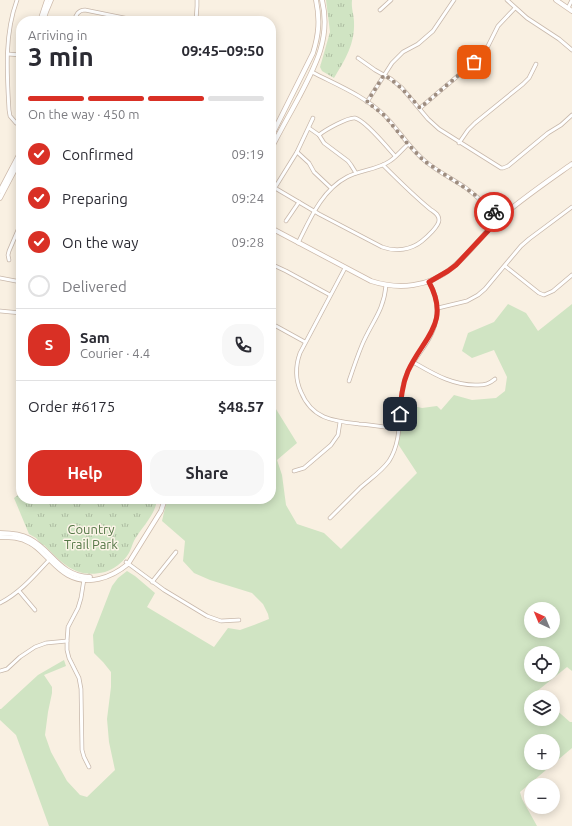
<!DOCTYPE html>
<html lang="en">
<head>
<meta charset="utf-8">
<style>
  body { margin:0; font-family:Ubuntu,sans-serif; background:#f7f7f7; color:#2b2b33; height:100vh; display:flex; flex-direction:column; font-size:15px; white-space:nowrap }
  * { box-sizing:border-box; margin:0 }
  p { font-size:13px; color:#7c7c81 }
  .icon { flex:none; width:22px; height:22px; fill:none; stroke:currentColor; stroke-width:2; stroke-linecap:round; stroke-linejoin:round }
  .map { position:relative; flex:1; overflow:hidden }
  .details { position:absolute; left:16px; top:16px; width:260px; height:488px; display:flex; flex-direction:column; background:#fff; border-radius:16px; box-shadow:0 2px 10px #0003 }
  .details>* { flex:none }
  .needle { width:26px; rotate:316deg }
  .fabs { position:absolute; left:524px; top:602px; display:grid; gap:8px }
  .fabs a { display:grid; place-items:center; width:36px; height:36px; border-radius:50%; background:#fff; box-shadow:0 2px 10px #0003; font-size:20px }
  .pin { position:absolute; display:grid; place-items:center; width:34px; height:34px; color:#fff; margin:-17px; border-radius:8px; box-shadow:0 2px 6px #0006 }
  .courier { position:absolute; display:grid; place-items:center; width:40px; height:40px; margin:-20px; border:3px solid #d93025; border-radius:50%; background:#fff; color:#222; box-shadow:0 1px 5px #0007 }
  .headline em { font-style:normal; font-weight:600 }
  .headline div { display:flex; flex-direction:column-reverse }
  .headline { display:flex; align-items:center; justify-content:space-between; height:68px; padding:0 12px }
  h1 { font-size:26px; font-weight:600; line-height:30px }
  .bar { display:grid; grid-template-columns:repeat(4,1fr); gap:6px 4px; align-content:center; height:48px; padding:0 12px }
  .bar i { height:5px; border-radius:3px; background:#e1e1e2 }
  .bar .active { background:#d93025 }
  .bar p { grid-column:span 4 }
  .line { display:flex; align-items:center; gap:10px; padding:0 12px; border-top:1px solid #e1e1e2 }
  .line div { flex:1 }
  .round { display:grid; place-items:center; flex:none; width:42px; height:42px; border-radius:16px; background:#f7f7f7 }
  ol { padding:0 12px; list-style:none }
  li { display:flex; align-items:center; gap:12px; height:44px }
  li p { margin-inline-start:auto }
  li .icon { padding:4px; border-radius:50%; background:#d93025; color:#fff; stroke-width:4 }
  li:last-child { color:#7c7c81 }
  li i { width:22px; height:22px; border:2px solid #e1e1e2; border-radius:50% }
  .button { display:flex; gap:8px; margin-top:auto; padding:8px 12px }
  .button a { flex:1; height:46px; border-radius:16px; background:#d93025; color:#fff; font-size:16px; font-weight:600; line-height:46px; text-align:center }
  .button a+a { background:#f7f7f7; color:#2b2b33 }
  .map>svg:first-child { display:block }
  .green { fill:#d0e4c3; fill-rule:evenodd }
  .park { fill:url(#park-tufts) }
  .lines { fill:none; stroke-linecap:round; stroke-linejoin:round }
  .street-casing { stroke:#c8b8ab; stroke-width:4.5 }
  .secondary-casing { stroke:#cdbaab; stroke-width:5.5 }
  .street { stroke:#fff; stroke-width:3 }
  .secondary { stroke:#fff; stroke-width:4 }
  .done { stroke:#9e8d80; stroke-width:4; stroke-dasharray:0 7.2 }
  .route { stroke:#d93025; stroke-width:5 }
  .labels { text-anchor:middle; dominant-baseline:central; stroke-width:3; stroke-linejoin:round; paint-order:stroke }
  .park-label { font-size:13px; fill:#567848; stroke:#fcf4e8 }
</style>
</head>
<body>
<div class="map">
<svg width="572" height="826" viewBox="0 0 572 826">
  <defs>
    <pattern id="park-tufts" width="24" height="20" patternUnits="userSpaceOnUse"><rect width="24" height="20" fill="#d0e4c3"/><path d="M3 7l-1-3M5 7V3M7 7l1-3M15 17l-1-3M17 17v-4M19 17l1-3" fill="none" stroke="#adbca1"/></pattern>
  </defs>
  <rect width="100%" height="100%" fill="#f9f0e2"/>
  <path class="green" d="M508 304 526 313 538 331 572 304V671L567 667 536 692 541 697H531V719H553V707L570 722H572V748L520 792 522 799 537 826H49L16 735 0 720V709H1L38 675 64 660 66 666 44 675 52 687V693L48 712 45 735 51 752 67 781 80 795 87 797 115 770 109 742 107 719 111 687V672L103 662 94 653 93 635 112 586 118 578 127 571 135 576 155 593 147 607 214 647 228 628 240 630 254 625 269 619 268 614 263 604 252 593 210 580 194 573 183 561 185 541 162 521 167 499H271V401L297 443 277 460 282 475 286 505 297 524 324 533 341 549 417 473 398 444 404 404 422 408 437 406 441 410 454 395 472 400 496 398 505 391 507 377 494 350 472 358 462 351 468 333 494 322ZM531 609H553V631H531ZM531 653H553V675H531ZM531 741H553V763H531Z"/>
  <g class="park">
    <path d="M326 0H352C351 8 354 15 354 22 355 44 345 60 334 78L322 71 320 67 330 32Z"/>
    <path d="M21 493V499H157C156 514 142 527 135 539 132 544 131 551 127 556 122 563 114 569 105 572 76 579 63 564 44 545H42L36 538 29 534 14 498Z"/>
  </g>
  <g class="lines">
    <defs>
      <g id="street">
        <path d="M507 0 527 18 559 39 572 50"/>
        <path d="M568 8 572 0"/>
        <path d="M380 10 391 0"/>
        <path d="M74 21C76 15 78 10 85 10L139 21"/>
        <path d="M196 21 197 6V0"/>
        <path d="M8 54 21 55"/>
        <path d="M358 58 375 70 391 79 402 88 428 119 439 129 501 168H503L508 166 548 133 561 125 572 115"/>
        <path d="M312 72C337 85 365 96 385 116 399 130 409 148 425 161 438 172 453 179 466 188 478 197 489 208 500 218"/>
        <path d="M367 102 392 63 403 52 418 44 433 31 454 0"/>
        <path d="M420 108 480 57 486 50 498 26 515 8"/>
        <path d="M16 123 10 116 9 110C7 74 4 35 17 0"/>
        <path d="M309 128 319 135 324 143 348 161 351 165 356 173"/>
        <path d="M319 135C325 130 348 117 355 118 365 120 388 148 395 156"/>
        <path d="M459 143 468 130 475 123 523 84 529 78 536 64"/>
        <path d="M297 152 309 163 314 172 331 188"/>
        <path d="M275 188 319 214 382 247C396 252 411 250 422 241 427 237 439 226 439 220 439 214 434 212 430 209 413 195 398 180 383 165"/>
        <path d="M271 194 297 152 313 118"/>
        <path d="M286 221 299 202"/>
        <path d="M298 243C310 219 322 190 347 177 360 170 377 170 390 161 396 157 402 150 408 144"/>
        <path d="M9 260 8 255 9 251 21 223"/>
        <path d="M271 264 286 271 330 295"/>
        <path d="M505 266 539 293 544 295 553 291 572 275"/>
        <path d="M345 268 300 353C295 367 295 379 301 392 312 419 333 421 359 424 372 425 385 427 399 429"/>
        <path d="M0 278 21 282"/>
        <path d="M438 308 467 301 478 295 485 289 495 277 521 246 529 239 572 207"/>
        <path d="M0 311 21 313"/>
        <path d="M271 326H276L305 342"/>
        <path d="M413 362C434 374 453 386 478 385 485 385 489 384 495 379"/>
        <path d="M349 381C353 369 357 357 362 345 371 323 384 311 386 285"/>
        <path d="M294 471 304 468 331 445 338 435 340 422"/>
        <path d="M330 518C340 508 350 498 360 488 370 479 381 472 389 461 405 436 396 405 405 378 413 357 433 342 436 319 439 305 436 294 429 282"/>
        <path d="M126 562 164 590 207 616 221 621 239 620"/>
        <path d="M84 579 81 598 78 608 68 627 67 641V650L69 658 79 678 81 689 82 750 84 757 89 767"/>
        <path d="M152 582 176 552"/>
        <path d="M19 591 35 610"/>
        <path d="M0 603C20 593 35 575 50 559"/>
        <path d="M0 671 7 669 20 657 35 647 46 643 67 641"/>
      </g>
      <g id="secondary">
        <path d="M556 0 572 11"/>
        <path d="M40 21 47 0"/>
        <path d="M43 21 46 12 51 0"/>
        <path d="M271 137 313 53C319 34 320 19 316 0"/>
        <path d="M271 149C280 131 290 114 299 97 316 65 331 37 322 0"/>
        <path d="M0 191 21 151"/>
        <path d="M0 198 21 158"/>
        <path d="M271 228 371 281C399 290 429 287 452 268 469 254 484 233 501 217 523 198 548 181 572 164"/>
        <path d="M0 533C11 533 21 534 30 539 53 551 59 576 90 577"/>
        <path d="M0 537C11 537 20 537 30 543 38 547 44 555 51 561 56 566 61 571 68 575 88 586 111 578 128 564L161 511 165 499"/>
      </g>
    </defs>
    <use href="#street" class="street-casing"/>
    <use href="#secondary" class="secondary-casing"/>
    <use href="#street" class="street"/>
    <use href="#secondary" class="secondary"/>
  </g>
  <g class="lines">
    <path class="done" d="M474 62 420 108C409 96 399 84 384 75L367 102 384 115 408 144 424 161 473 193 494 212"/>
    <path class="route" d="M400 414C401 399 402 385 408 371 424 337 451 323 429 282L448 271 456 265 500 218 494 212"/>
  </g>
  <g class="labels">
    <g class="park-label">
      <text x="91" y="529">Country<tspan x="91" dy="15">Trail Park</tspan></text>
    </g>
  </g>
</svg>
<div class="fabs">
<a><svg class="needle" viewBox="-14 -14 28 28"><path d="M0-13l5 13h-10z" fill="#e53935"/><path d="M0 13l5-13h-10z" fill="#7c7c81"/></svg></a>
<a><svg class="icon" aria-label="locate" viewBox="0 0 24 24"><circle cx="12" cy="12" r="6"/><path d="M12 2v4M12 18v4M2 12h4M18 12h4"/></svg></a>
<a><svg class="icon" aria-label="layers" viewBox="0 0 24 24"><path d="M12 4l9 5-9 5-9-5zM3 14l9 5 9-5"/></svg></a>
<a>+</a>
<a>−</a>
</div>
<div class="pin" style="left:474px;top:62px;background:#ea580c"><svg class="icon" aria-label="bag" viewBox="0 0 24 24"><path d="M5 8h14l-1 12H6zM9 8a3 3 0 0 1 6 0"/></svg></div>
<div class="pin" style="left:400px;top:414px;background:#1f2937"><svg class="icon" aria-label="home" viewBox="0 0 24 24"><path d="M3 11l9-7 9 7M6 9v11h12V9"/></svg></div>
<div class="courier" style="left:494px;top:212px"><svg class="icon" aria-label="bike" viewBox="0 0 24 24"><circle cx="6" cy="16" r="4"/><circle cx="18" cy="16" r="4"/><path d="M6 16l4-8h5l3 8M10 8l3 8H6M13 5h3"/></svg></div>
<section class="details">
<div class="headline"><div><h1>3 min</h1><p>Arriving in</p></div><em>09:45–09:50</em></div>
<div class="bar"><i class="active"></i><i class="active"></i><i class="active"></i><i></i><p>On the way · 450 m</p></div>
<ol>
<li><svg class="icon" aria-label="check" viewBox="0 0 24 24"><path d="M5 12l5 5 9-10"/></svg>Confirmed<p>09:19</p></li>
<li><svg class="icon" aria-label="check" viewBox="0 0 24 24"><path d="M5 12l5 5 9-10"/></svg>Preparing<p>09:24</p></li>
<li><svg class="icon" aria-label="check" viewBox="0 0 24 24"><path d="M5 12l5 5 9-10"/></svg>On the way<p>09:28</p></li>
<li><i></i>Delivered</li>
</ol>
<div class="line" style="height:72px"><b class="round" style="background:#d93025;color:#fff">S</b><div><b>Sam</b><p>Courier · 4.4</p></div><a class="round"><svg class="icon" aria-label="phone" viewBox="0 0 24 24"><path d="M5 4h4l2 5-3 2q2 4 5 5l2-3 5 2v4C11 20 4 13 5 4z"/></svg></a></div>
<div class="line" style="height:52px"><div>Order #6175</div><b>$48.57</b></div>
<div class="button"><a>Help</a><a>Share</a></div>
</section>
</div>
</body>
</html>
